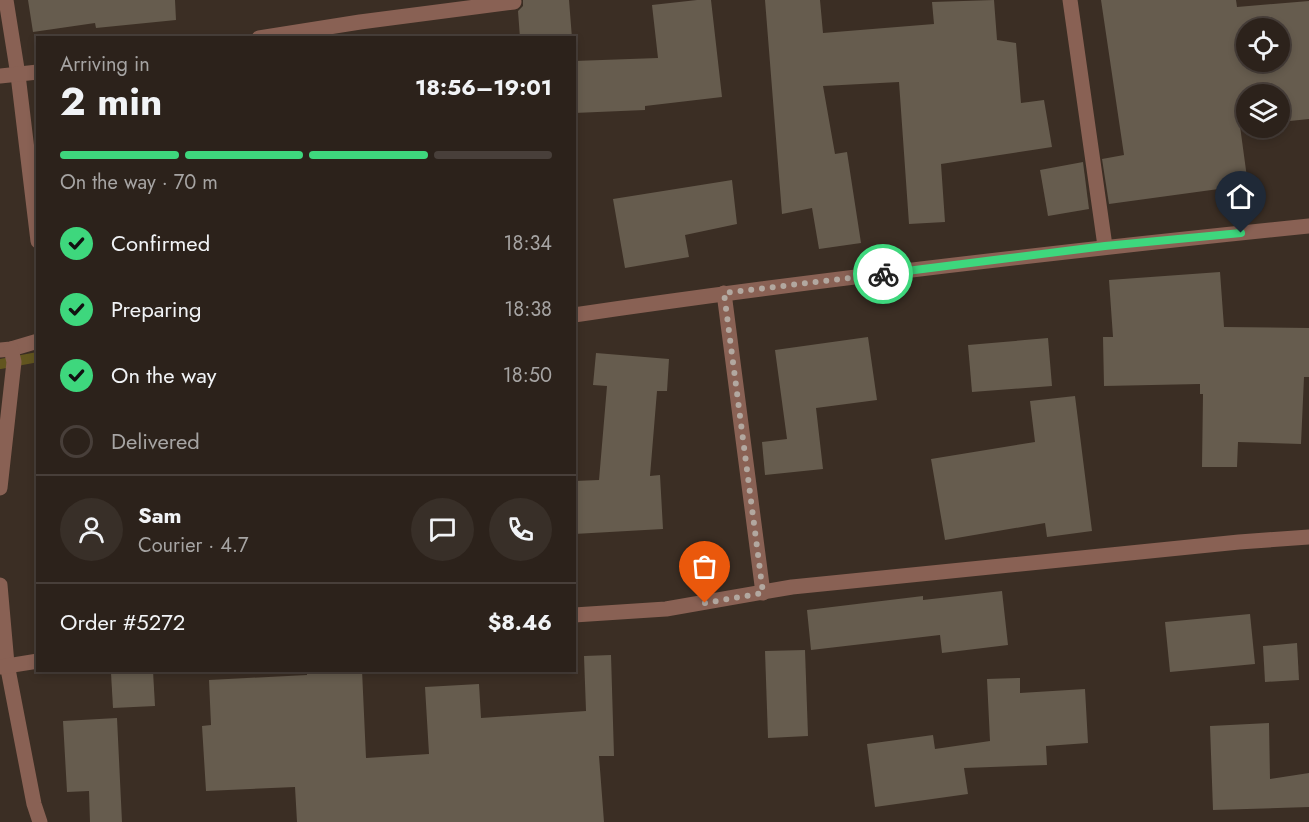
<!DOCTYPE html>
<html lang="en">
<head>
<meta charset="utf-8">
<style>
  body { margin:0; font-family:Jost,sans-serif; background:#382f28; color:#f1f3f6; height:100vh; display:flex; flex-direction:column; font-size:22px; white-space:nowrap }
  * { box-sizing:border-box; margin:0 }
  p { font-size:20px; color:#a6a4a3 }
  .icon { flex:none; width:33px; height:33px; fill:none; stroke:currentColor; stroke-width:2; stroke-linecap:round; stroke-linejoin:round }
  .map { position:relative; flex:1; overflow:hidden }
  .drawer { position:absolute; left:36px; top:36px; width:540px; height:636px; display:flex; flex-direction:column; background:#2c221b; border-radius:0px; box-shadow:0 3px 9px #0003,0 0 0 2px #483f3a }
  .drawer>* { flex:none }
  .controls { position:absolute; left:1236px; top:18px; display:grid; gap:12px }
  .controls a { display:grid; place-items:center; width:54px; height:54px; border-radius:50%; background:#2c221b; box-shadow:0 3px 9px #0003,0 0 0 2px #483f3a; font-size:30px }
  .pin { position:absolute; display:grid; place-items:center; width:51px; height:51px; color:#fff; margin:-62px -26px; border-radius:50% 50% 50% 0; rotate:-45deg; box-shadow:0 0 6px #0007 }
  .pin .icon { rotate:45deg }
  .courier { position:absolute; display:grid; place-items:center; width:60px; height:60px; margin:-30px; border:4px solid #3ed77d; border-radius:50%; background:#fff; color:#222; box-shadow:0 2px 8px #0007 }
  .headline em { font-style:normal; font-weight:700 }
  .headline div { display:flex; flex-direction:column-reverse }
  .headline { display:flex; align-items:center; justify-content:space-between; height:102px; padding:0 24px }
  h1 { font-size:39px; font-weight:700; line-height:45px }
  .bar { display:grid; grid-template-columns:repeat(4,1fr); gap:9px 6px; align-content:center; height:72px; padding:0 24px }
  .bar i { height:8px; border-radius:4px; background:#483f3a }
  .bar .active { background:#3ed77d }
  .bar p { grid-column:span 4 }
  .line { display:flex; align-items:center; gap:15px; padding:0 24px; border-top:2px solid #483f3a }
  .line div { flex:1 }
  .round { display:grid; place-items:center; flex:none; width:63px; height:63px; border-radius:32px; background:#382f28 }
  ol { padding:0 24px; list-style:none }
  li { display:flex; align-items:center; gap:18px; height:66px }
  li p { margin-inline-start:auto }
  li .icon { padding:6px; border-radius:50%; background:#3ed77d; color:#111; stroke-width:4 }
  li:last-child { color:#a6a4a3 }
  li i { width:33px; height:33px; border:3px solid #483f3a; border-radius:50% }
  .map>svg:first-child { display:block }
  .lines { fill:none; stroke-linecap:round; stroke-linejoin:round }
  .stream { stroke:#62551f; stroke-width:10 }
  .building { fill:#665c4e; fill-rule:evenodd }
  .street { stroke:#896154; stroke-width:15 }
  .done { stroke:#b2a8a0; stroke-width:6; stroke-dasharray:0 10.8 }
  .route { stroke:#3ed77d; stroke-width:8 }
</style>
</head>
<body>
<div class="map">
<svg width="1309" height="822" viewBox="0 0 1309 822">
  <rect width="100%" height="100%" fill="#3b2e24"/>
  <g class="lines">
    <path class="stream" d="M0 364 38 357"/>
  </g>
  <g class="building">
    <path d="M28 0H175L176 20 96 28 95 23 33 32Z"/>
    <path d="M523 0H569L572 38H520L518 11 523 6Z"/>
    <path d="M697 0H711L722 97 645 106V110L574 113V61L658 58 652 5Z"/>
    <path d="M765 0H820L823 33 934 24 932 2 994 0 997 40 1016 43 1021 103 1044 100 1052 147 941 164 945 222 909 224 899 82 823 86 835 154 847 152 861 243 819 249 812 208 782 214Z"/>
    <path d="M1101 0H1236L1237 7 1309 1V119L1280 122V94H1246V125L1240 126 1248 185 1109 204 1102 159 1124 155ZM1246 28H1280V62H1246Z"/>
    <path d="M1083 162 1089 209 1048 216 1040 170Z"/>
    <path d="M732 180 737 224 685 235 689 257 625 268 613 199Z"/>
    <path d="M1220 272 1224 327 1309 328V377H1304L1301 444 1238 442 1237 467H1202L1203 394H1200V384L1104 386 1103 337H1113L1109 280Z"/>
    <path d="M868 337 877 400 816 408 823 469 765 475 762 442 787 439 775 350Z"/>
    <path d="M1048 338 1052 386 972 392 968 345Z"/>
    <path d="M596 353 669 359 667 391H657L650 476 660 475 663 529 574 534V481L599 480 607 386 593 385Z"/>
    <path d="M1075 396 1092 531 1047 537 1045 523 945 540 931 459 1035 442 1030 401Z"/>
    <path d="M1002 591 1008 645 942 653 940 635 811 650 807 610 923 596V600Z"/>
    <path d="M1250 614 1255 664 1170 672 1165 622Z"/>
    <path d="M1297 643 1299 680 1265 682 1263 646Z"/>
    <path d="M805 650 808 736 768 738 765 651Z"/>
    <path d="M611 655 614 756H599L604 822H297L295 787 206 791 202 726 211 725 209 680 307 675V670H362L366 758 429 754 425 687 479 684 481 718 586 711 584 656Z"/>
    <path d="M153 671 155 706 113 708 111 673Z"/>
    <path d="M1020 678V693L1085 689 1088 743 1046 746 1047 765 964 768 968 794 875 807 867 744 933 735 935 749 990 741 987 679Z"/>
    <path d="M117 718 122 822H90L89 791 67 792 63 721Z"/>
    <path d="M1269 723 1270 779 1309 773V807L1213 810 1210 726Z"/>
  </g>
  <g class="lines">
    <g class="street">
      <path d="M6 0 18 75 38 241"/>
      <path d="M1070 0 1105 246"/>
      <path d="M259 38 360 22 514 2"/>
      <path d="M0 76 38 72"/>
      <path d="M724 293 763 593"/>
      <path d="M574 315C819 279 1064 251 1309 226"/>
      <path d="M0 350 11 349 38 341"/>
      <path d="M0 488 14 362 11 349"/>
      <path d="M0 585 7 664 34 804 40 822"/>
      <path d="M574 615 666 609 792 587 1239 542 1309 537"/>
      <path d="M0 667 38 661"/>
    </g>
  </g>
  <g class="lines">
    <path class="done" d="M705 603 763 593 724 293 883 274"/>
    <path class="route" d="M883 274 1105 246 1241 233"/>
  </g>
</svg>
<div class="controls">
<a><svg class="icon" aria-label="locate" viewBox="0 0 24 24"><circle cx="12" cy="12" r="6"/><path d="M12 2v4M12 18v4M2 12h4M18 12h4"/></svg></a>
<a><svg class="icon" aria-label="layers" viewBox="0 0 24 24"><path d="M12 4l9 5-9 5-9-5zM3 14l9 5 9-5"/></svg></a>
</div>
<div class="pin" style="left:705px;top:603px;background:#ea580c"><svg class="icon" aria-label="bag" viewBox="0 0 24 24"><path d="M5 8h14l-1 12H6zM9 8a3 3 0 0 1 6 0"/></svg></div>
<div class="pin" style="left:1241px;top:233px;background:#1f2937"><svg class="icon" aria-label="home" viewBox="0 0 24 24"><path d="M3 11l9-7 9 7M6 9v11h12V9"/></svg></div>
<div class="courier" style="left:883px;top:274px"><svg class="icon" aria-label="bike" viewBox="0 0 24 24"><circle cx="6" cy="16" r="4"/><circle cx="18" cy="16" r="4"/><path d="M6 16l4-8h5l3 8M10 8l3 8H6M13 5h3"/></svg></div>
<section class="drawer">
<div class="headline"><div><h1>2 min</h1><p>Arriving in</p></div><em>18:56–19:01</em></div>
<div class="bar"><i class="active"></i><i class="active"></i><i class="active"></i><i></i><p>On the way · 70 m</p></div>
<ol>
<li><svg class="icon" aria-label="check" viewBox="0 0 24 24"><path d="M5 12l5 5 9-10"/></svg>Confirmed<p>18:34</p></li>
<li><svg class="icon" aria-label="check" viewBox="0 0 24 24"><path d="M5 12l5 5 9-10"/></svg>Preparing<p>18:38</p></li>
<li><svg class="icon" aria-label="check" viewBox="0 0 24 24"><path d="M5 12l5 5 9-10"/></svg>On the way<p>18:50</p></li>
<li><i></i>Delivered</li>
</ol>
<div class="line" style="height:108px"><a class="round"><svg class="icon" aria-label="person" viewBox="0 0 24 24"><circle cx="12" cy="8" r="4"/><path d="M4 21q1-7 8-7t8 7"/></svg></a><div><b>Sam</b><p>Courier · 4.7</p></div><a class="round"><svg class="icon" aria-label="chat" viewBox="0 0 24 24"><path d="M4 5h16v11H9l-5 4z"/></svg></a><a class="round"><svg class="icon" aria-label="phone" viewBox="0 0 24 24"><path d="M5 4h4l2 5-3 2q2 4 5 5l2-3 5 2v4C11 20 4 13 5 4z"/></svg></a></div>
<div class="line" style="height:78px"><div>Order #5272</div><b>$8.46</b></div>
</section>
</div>
</body>
</html>
